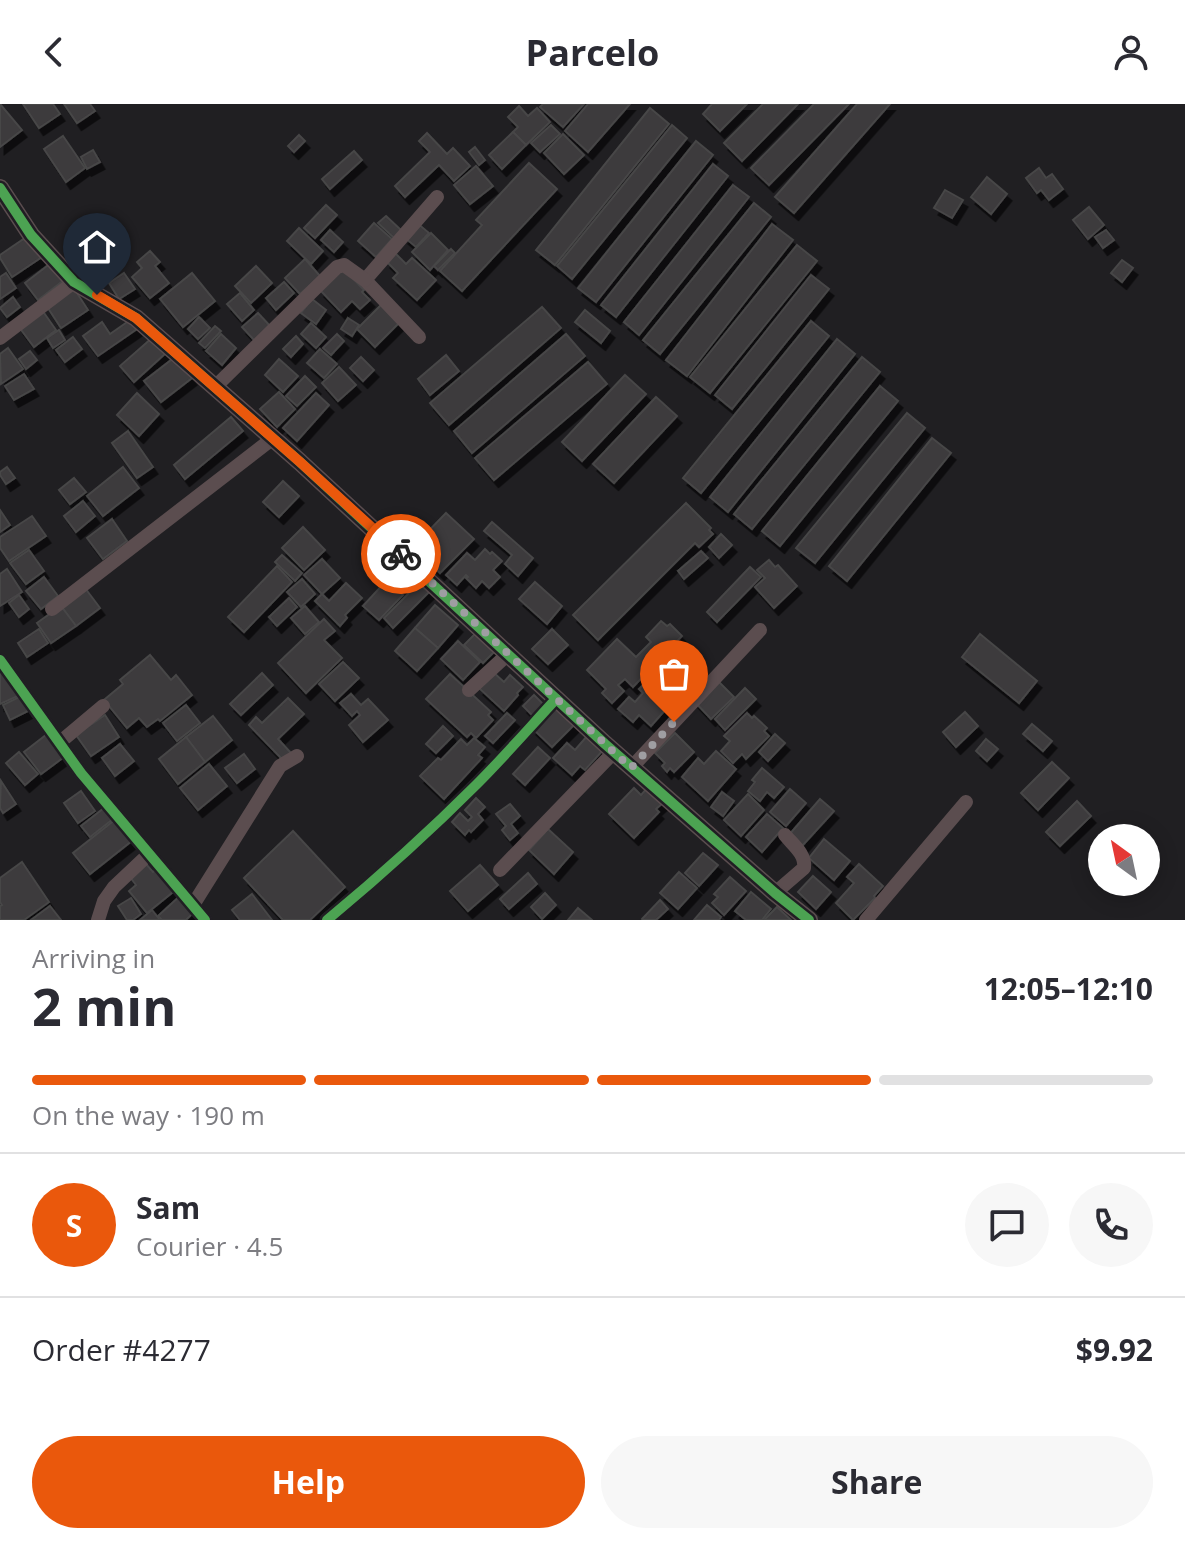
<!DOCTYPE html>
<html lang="en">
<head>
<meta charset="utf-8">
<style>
  body { margin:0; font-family:"Open Sans",sans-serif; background:#f7f7f7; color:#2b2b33; height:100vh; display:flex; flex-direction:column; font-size:30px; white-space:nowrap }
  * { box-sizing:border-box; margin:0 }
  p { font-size:26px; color:#7c7c81 }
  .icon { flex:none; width:44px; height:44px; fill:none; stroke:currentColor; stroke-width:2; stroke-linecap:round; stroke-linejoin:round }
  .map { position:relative; height:816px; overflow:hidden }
  .sheet { display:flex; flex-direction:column; background:#fff; flex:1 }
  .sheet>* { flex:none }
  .needle { width:52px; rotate:327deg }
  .fabs { position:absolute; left:1088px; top:720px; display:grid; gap:16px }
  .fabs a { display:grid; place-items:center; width:72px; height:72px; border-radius:50%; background:#fff; box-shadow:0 4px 20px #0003; font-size:40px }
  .pin { position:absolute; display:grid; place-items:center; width:68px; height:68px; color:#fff; margin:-82px -34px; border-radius:50% 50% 50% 0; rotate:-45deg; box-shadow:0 0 8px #0007 }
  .pin .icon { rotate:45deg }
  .courier { position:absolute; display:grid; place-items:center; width:80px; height:80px; margin:-40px; border:6px solid #ea580c; border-radius:50%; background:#fff; color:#222; box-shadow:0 2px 10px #0007 }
  .head em { font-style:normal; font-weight:700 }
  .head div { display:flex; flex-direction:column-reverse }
  .head { display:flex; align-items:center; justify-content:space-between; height:136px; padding:0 32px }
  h1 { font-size:52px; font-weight:700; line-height:60px }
  .bar { display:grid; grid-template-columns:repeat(4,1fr); gap:12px 8px; align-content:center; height:96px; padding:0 32px }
  .bar i { height:10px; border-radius:6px; background:#e1e1e2 }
  .bar .current { background:#ea580c }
  .bar p { grid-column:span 4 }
  .line { display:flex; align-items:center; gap:20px; padding:0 32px; border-top:2px solid #e1e1e2 }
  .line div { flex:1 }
  .round { display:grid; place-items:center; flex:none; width:84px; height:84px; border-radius:42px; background:#f7f7f7 }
  .action { display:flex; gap:16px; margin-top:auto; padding:16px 32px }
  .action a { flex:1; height:92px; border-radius:48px; background:#ea580c; color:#fff; font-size:32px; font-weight:700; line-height:92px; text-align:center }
  .action a+a { background:#f7f7f7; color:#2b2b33 }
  header { display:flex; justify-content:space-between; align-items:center; height:104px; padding:0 32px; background:#fff; font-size:36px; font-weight:700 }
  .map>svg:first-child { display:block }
  .building { fill:#3c3a3c; stroke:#474647; stroke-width:2; filter:url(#shadow) }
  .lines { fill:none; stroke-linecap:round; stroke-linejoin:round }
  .minor { stroke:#5b4d4f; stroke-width:14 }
  .tertiary { stroke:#5b4d4f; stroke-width:18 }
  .cycleway-casing { stroke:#201e23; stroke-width:15 }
  .cycleway { stroke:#4ca352; stroke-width:10 }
  .done { stroke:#9f9ea2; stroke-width:8; stroke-dasharray:0 14.4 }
  .route { stroke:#ea580c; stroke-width:10 }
</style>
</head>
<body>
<header><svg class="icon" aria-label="back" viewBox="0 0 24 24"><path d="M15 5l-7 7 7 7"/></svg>Parcelo<svg class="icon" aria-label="person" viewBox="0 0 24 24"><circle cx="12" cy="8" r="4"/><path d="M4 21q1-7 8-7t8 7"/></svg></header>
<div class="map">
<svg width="1185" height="816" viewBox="0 0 1185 816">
  <defs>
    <filter id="shadow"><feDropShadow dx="4.5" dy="7" stdDeviation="0" flood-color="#0009"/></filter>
  </defs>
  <rect width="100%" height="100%" fill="#201f22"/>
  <g class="building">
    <path d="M0 0 22 26 0 43Z"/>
    <path d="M23 0H53L60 10 39 24Z"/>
    <path d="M64 0H90L95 7 77 19Z"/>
    <path d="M543 0H584L563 23 540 3Z"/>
    <path d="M588 0H630L588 48 565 27Z"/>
    <path d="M712 0H747L720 27 703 10Z"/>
    <path d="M763 0H798L742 57 724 39Z"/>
    <path d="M814 0H849L769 81 751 64Z"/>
    <path d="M857 0H890L794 109 775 93Z"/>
    <path d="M519 2 528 12 537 4 550 18 526 41 513 28 518 23 508 13Z"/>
    <path d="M650 4 669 20 555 161 536 146Z"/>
    <path d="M551 21 560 30 540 48 531 39Z"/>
    <path d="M672 21 687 34 572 175 557 162Z"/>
    <path d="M513 28 526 41 502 65 489 51Z"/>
    <path d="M427 29 447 50 453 44 470 62 454 77 439 61 405 93 395 82 430 48 419 37Z"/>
    <path d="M563 30 584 51 564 70 544 49Z"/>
    <path d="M299 31 305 37 294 48 288 42Z"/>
    <path d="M63 32 85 64 66 78 44 45Z"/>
    <path d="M696 37 713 51 596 198 578 184Z"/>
    <path d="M475 43 485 56 479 61 469 48Z"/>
    <path d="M93 46 100 58 87 65 81 53Z"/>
    <path d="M354 47 362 56 330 85 322 75Z"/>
    <path d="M529 59 557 85 462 187 440 167 482 121 476 116Z"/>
    <path d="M713 60 728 72 616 213 601 201Z"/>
    <path d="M476 62 493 82 470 100 454 81Z"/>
    <path d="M1039 64 1046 74 1052 70 1063 85 1049 96 1041 86 1037 89 1026 74Z"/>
    <path d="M987 73 1007 90 991 110 971 93Z"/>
    <path d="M733 81 749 93 639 231 624 218Z"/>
    <path d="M945 86 963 96 952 114 934 104Z"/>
    <path d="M754 99 771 113 660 250 643 236Z"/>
    <path d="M326 101 337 111 315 134 304 124Z"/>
    <path d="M1089 103 1104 121 1088 135 1073 116Z"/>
    <path d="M386 112 402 127 394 134 378 119Z"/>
    <path d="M374 119 392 135 376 153 358 137Z"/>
    <path d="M417 119 429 129 416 143 404 133Z"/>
    <path d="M772 120 793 136 687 272 666 256Z"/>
    <path d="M299 124 323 147 311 160 287 137Z"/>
    <path d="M330 126 343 138 334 148 321 136Z"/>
    <path d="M1106 126 1114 136 1103 144 1095 133Z"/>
    <path d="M431 129 448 146 430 166 412 148Z"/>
    <path d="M28 132 42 153 12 173 0 154V151Z"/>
    <path d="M797 141 817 157 710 289 690 273Z"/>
    <path d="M451 145 455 149 438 166 434 162Z"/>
    <path d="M150 147 160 158 155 162 169 179 150 194 132 173 142 164 137 158Z"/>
    <path d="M394 148 406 160 412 154 436 176 417 196 393 174 398 169 386 157Z"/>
    <path d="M305 155 320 172 300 190 285 174Z"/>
    <path d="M1122 156 1133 164 1122 178 1111 169Z"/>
    <path d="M51 159 64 176 38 196 25 179Z"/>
    <path d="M256 162 272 179 251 199 235 182Z"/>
    <path d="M343 164 364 186 362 188 370 196 360 205 352 197 341 208 320 186Z"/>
    <path d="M6 169 16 184 0 195V173Z"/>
    <path d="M124 169 135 185 119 195 109 179Z"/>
    <path d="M192 169 215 197 183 223 160 195Z"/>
    <path d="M811 171 829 185 732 305 715 291Z"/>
    <path d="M284 178 294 189 276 206 266 194Z"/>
    <path d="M73 183 88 206 61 224 46 201Z"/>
    <path d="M240 189 254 206 242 217 227 200Z"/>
    <path d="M13 193 20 203 7 213 0 204Z"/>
    <path d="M312 195 326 206 316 220 301 209Z"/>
    <path d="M383 199 401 217 375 243 357 225Z"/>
    <path d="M542 203 561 224 449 321 430 299Z"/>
    <path d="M42 206 56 226 34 243 19 223Z"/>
    <path d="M585 206 610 227 601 239 575 218Z"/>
    <path d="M258 209 271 223 255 237 242 223Z"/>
    <path d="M199 213 210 224 198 235 188 225Z"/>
    <path d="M348 214 359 221 352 232 341 225Z"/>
    <path d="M130 216 137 225 98 252 83 232 102 218 110 230Z"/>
    <path d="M811 217 829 232 701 389 683 374Z"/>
    <path d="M311 219 326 233 316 244 301 230Z"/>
    <path d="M215 222 221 227 205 244 199 239Z"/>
    <path d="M59 226 65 236 53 244 47 234Z"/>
    <path d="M221 230 236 244 222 261 206 247Z"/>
    <path d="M337 230 344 237 331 251 323 244Z"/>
    <path d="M566 230 585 252 472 349 454 327Z"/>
    <path d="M296 232 303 240 291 253 283 245Z"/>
    <path d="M73 233 82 245 65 258 56 246Z"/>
    <path d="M152 234 166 249 134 278 120 262Z"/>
    <path d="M837 235 855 250 728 408 710 393Z"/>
    <path d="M8 244 23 265 1 280 0 250Z"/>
    <path d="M320 245 337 260 324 274 307 259Z"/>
    <path d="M30 247 37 256 26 265 19 255Z"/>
    <path d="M446 251 459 267 430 291 418 275Z"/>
    <path d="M175 253 192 274 161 298 144 277Z"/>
    <path d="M361 253 374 266 363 277 350 264Z"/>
    <path d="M862 253 880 268 752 425 734 410Z"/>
    <path d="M279 255 298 272 283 288 265 271Z"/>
    <path d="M588 258 607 280 494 376 475 354Z"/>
    <path d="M339 263 356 281 338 297 322 279Z"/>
    <path d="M24 270 34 285 14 296 5 282Z"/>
    <path d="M625 271 646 290 582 357 562 338Z"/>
    <path d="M305 272 316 283 297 302 286 292Z"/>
    <path d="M880 282 898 297 780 442 762 427Z"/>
    <path d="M279 288 295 305 277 323 260 305Z"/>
    <path d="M137 289 159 310 139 332 117 311Z"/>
    <path d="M316 289 329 301 297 337 283 324Z"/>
    <path d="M656 293 677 312 614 379 593 360Z"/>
    <path d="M907 309 925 324 815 459 796 444Z"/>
    <path d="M231 313 243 327 185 375 174 361Z"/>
    <path d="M128 327 153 363 137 374 112 339Z"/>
    <path d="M932 334 951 349 847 477 829 462Z"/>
    <path d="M7 363 15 374 6 380 0 371V368Z"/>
    <path d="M123 363 139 384 103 412 87 392Z"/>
    <path d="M74 374 86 388 70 400 59 386Z"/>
    <path d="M283 377 299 392 279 413 263 398Z"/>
    <path d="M83 397 95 412 76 428 64 412Z"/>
    <path d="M686 399 711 424 709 426 713 430 699 443 695 439 598 536 573 511Z"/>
    <path d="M0 406 10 421 0 428Z"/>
    <path d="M446 409 474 435 440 469 413 443Z"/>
    <path d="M32 412 46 432 9 457 0 444V433Z"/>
    <path d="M112 415 127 437 103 455 87 434Z"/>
    <path d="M492 418 533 454 518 472 505 460 512 451 484 427Z"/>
    <path d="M303 423 325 446 304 466 282 444Z"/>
    <path d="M721 430 732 441 719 454 709 443Z"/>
    <path d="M485 445 490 450 492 448 502 457 493 466 500 473 489 484 482 477 476 484 466 474 468 473 466 471 457 481 446 471 467 449 475 456Z"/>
    <path d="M29 446 44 467 26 480 10 459Z"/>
    <path d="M701 447 708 454 684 475 678 467Z"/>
    <path d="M282 451 302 469 295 477 275 458Z"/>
    <path d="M322 455 340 474 322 490 304 471Z"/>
    <path d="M769 456 775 463 778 461 797 482 774 504 755 483 765 474 757 466Z"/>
    <path d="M277 462 292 478 244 528 228 513Z"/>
    <path d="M750 463 761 473 717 518 707 508Z"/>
    <path d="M7 465 22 488 0 502V470Z"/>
    <path d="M44 473 58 492 41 505 26 487Z"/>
    <path d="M302 475 315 490 301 503 287 488Z"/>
    <path d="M387 476 403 491 379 516 363 502Z"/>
    <path d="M420 478 430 487 393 524 384 514Z"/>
    <path d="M535 478 562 502 547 520 519 495Z"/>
    <path d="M346 479 362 494 345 511 347 514 340 522 315 497 322 490 329 497Z"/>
    <path d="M85 484 100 504 76 522 61 502Z"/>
    <path d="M19 491 29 505 19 513 9 499Z"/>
    <path d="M289 494 297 503 277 522 269 513Z"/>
    <path d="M435 501 458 521 438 544 415 524Z"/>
    <path d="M61 502 76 522 51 539 37 519Z"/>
    <path d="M305 502 319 518 305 530 291 514Z"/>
    <path d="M324 515 335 527 324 536 342 554 306 589 278 559Z"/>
    <path d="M661 517 667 522 670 520 682 532 633 583 625 575 618 581 624 587 612 599 602 589 606 585 587 566 617 535 636 553 651 538 646 533Z"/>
    <path d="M415 524 438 544 417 567 395 547Z"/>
    <path d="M39 525 48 539 27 553 18 539Z"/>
    <path d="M552 525 568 541 548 560 532 545Z"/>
    <path d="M478 527 497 545 483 559 464 541Z"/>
    <path d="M980 530 1037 577 1019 599 962 553Z"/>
    <path d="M458 537 480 558 463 576 441 555Z"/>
    <path d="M677 550 698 569 651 622 639 611 633 618 618 605 629 593 635 598 643 589 639 585 650 574 653 577 658 572 654 569 663 559 667 562Z"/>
    <path d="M150 551 171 576 176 571 192 591 160 617 158 615 147 623 139 614 127 624 104 596 123 580 120 576Z"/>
    <path d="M0 558 20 591 0 600Z"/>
    <path d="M343 558 359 574 335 597 319 580Z"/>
    <path d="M262 569 273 581 241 611 230 600Z"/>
    <path d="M494 569 504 578 510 571 523 583 517 589 518 591 504 607 479 584Z"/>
    <path d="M450 570 491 608 488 611 493 616 476 634 471 629 467 633 426 595Z"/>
    <path d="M716 575 734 593 711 615 694 597Z"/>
    <path d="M745 584 756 595 725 626 715 615Z"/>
    <path d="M351 590 361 601 368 595 388 616 363 638 349 621 360 611 357 607 352 612 340 599Z"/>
    <path d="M534 591 544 601 533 612 523 602Z"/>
    <path d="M21 592 28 607 10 616 3 601Z"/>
    <path d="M288 594 304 610 278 635 291 649 283 656 249 621 256 613 262 619Z"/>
    <path d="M555 600 575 620 552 643 532 624Z"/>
    <path d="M186 601 200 619 177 637 163 619Z"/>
    <path d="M965 608 978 622 956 643 943 628Z"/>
    <path d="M507 609 515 616 493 639 485 632Z"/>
    <path d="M747 609 752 614 754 612 767 624 764 627 769 632 746 655 742 650 733 659 721 647 730 637 724 632Z"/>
    <path d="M105 611 119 633 91 652 76 631Z"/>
    <path d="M213 612 232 636 205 658 186 633Z"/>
    <path d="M1032 620 1052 637 1043 647 1023 630Z"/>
    <path d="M443 622 453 632 436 649 426 640Z"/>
    <path d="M675 629 694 648 674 668 670 664 667 668 662 662 665 659 655 649Z"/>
    <path d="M775 630 785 639 768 657 759 648Z"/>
    <path d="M46 631 64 653 41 670 24 648Z"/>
    <path d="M588 631 604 645 585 666 580 662 572 671 553 654 567 639 575 646Z"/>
    <path d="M186 633 205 658 178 680 159 655Z"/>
    <path d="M474 634 485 643 478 651 482 654 444 695 420 672 438 654 441 656 461 635 467 641Z"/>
    <path d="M986 635 998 645 987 657 976 647Z"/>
    <path d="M120 640 134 657 115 672 102 654Z"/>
    <path d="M538 643 550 654 525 681 513 670Z"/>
    <path d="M716 647 736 665 708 697 682 673 698 654 704 660Z"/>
    <path d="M19 648 38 670 25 681 6 659Z"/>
    <path d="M244 650 255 665 237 679 225 664Z"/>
    <path d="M1052 658 1069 674 1038 706 1021 689Z"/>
    <path d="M209 660 227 682 198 706 180 684Z"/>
    <path d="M762 664 784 683 774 694 767 688 760 697 748 687 755 678 752 676Z"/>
    <path d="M1 677 16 700 3 709 0 704Z"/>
    <path d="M649 682 665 697 656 705 659 708 634 734 609 710 634 684 641 691Z"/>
    <path d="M790 685 806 699 786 722 770 708Z"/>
    <path d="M81 687 95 707 78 719 64 699Z"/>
    <path d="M722 688 734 697 723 712 711 703Z"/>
    <path d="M748 690 764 706 741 732 724 716Z"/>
    <path d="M476 694 485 703 478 710 483 716 471 728 469 726 465 731 452 718 460 709 468 717 472 713 465 706Z"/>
    <path d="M820 695 834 707 802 742 789 731Z"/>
    <path d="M1077 697 1091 712 1060 742 1046 728Z"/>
    <path d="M510 700 520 712 511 720 518 729 510 736 502 726 506 722 496 710Z"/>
    <path d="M104 704 113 715 90 733 81 722Z"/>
    <path d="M767 710 783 724 762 748 746 733Z"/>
    <path d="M116 715 133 736 90 770 73 749Z"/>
    <path d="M548 725 573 748 554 770 529 746Z"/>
    <path d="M293 727 345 783 310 816H283L244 774Z"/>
    <path d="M824 735 850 757 834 776 809 754Z"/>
    <path d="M703 749 718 761 699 782 685 769Z"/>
    <path d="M22 758 49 798 24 816H0V802L2 801 0 798V774Z"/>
    <path d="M146 760 153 768 155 766 173 788 147 809 129 787 136 781 130 773Z"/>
    <path d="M859 760 883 782 874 792 875 794 853 816 836 799 854 779 847 773Z"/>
    <path d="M480 761 498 781 468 807 450 787Z"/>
    <path d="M679 768 697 784 678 805 660 789Z"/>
    <path d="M528 769 537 780 509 805 500 795Z"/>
    <path d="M813 772 831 788 816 805 798 788Z"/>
    <path d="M730 773 746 787 724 811 712 799 718 793 714 790Z"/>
    <path d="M751 788 771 805 762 816H746L735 807Z"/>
    <path d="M545 789 556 801 542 815 531 803Z"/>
    <path d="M252 790 272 816H240L232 806Z"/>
    <path d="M181 791 195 807 186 816H162L158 812Z"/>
    <path d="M131 794 141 810 133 816H127L118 802Z"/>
    <path d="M660 796 668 805 656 816H643L642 815Z"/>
    <path d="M707 801 721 813 719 816H694Z"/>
    <path d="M50 802 61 816H31Z"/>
    <path d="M777 803 791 816H764Z"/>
    <path d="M578 804 592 816H568Z"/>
    <path d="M152 806 160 816H140Z"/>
  </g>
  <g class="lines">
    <g class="minor">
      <path d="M419 233 365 176 437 93"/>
      <path d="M0 234 74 178"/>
      <path d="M215 283 337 163 344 161 365 176"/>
      <path d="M52 505 272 335"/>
      <path d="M0 556 81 669 205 816"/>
      <path d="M469 586 508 550"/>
      <path d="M59 639 103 602"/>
      <path d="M631 664 760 526"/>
      <path d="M500 766 614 648"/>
      <path d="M775 789 804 764C806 750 793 741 785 731"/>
      <path d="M193 801 280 662 297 652"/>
      <path d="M98 816 104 797 114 783 149 750"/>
      <path d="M327 816C379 773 429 728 477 680 504 653 530 623 556 595"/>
      <path d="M866 816 966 698"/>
    </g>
    <path class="tertiary" d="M0 84 31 131 74 178 136 214 160 235 300 358 605 640 775 789 809 816"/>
    <defs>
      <g id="cycleway">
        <path d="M0 84 31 131 74 178 136 214 160 235 300 358 605 640 775 789 809 816"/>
        <path d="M0 556 81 669 205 816"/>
        <path d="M327 816C379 773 429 728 477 680 504 653 530 623 556 595"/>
      </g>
    </defs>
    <use href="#cycleway" class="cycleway-casing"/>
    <use href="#cycleway" class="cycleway"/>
  </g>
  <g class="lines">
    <path class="done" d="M401 450 631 664 674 618"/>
    <path class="route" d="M97 191 136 214 300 358 401 450"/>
  </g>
</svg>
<div class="fabs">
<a><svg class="needle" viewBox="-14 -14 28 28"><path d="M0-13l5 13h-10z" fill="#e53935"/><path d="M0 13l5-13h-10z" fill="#7c7c81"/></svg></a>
</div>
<div class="pin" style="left:674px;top:618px;background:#ea580c"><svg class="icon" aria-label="bag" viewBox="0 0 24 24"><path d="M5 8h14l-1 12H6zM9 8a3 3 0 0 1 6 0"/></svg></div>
<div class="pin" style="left:97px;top:191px;background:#1f2937"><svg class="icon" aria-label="home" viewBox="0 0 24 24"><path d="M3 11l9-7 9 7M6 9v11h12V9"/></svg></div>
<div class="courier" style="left:401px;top:450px"><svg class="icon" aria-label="bike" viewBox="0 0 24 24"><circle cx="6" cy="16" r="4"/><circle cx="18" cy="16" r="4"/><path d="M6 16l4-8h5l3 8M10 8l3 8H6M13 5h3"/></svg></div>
</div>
<section class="sheet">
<div class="head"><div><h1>2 min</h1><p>Arriving in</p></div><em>12:05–12:10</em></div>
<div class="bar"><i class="current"></i><i class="current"></i><i class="current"></i><i></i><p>On the way · 190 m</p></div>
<div class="line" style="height:144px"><b class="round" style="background:#ea580c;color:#fff">S</b><div><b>Sam</b><p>Courier · 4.5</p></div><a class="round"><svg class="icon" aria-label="chat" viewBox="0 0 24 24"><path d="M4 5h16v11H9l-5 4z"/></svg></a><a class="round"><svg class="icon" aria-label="phone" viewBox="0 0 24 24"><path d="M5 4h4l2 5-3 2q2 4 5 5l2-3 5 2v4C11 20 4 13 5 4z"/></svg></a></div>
<div class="line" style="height:104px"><div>Order #4277</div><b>$9.92</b></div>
<div class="action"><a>Help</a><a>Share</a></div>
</section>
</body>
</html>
